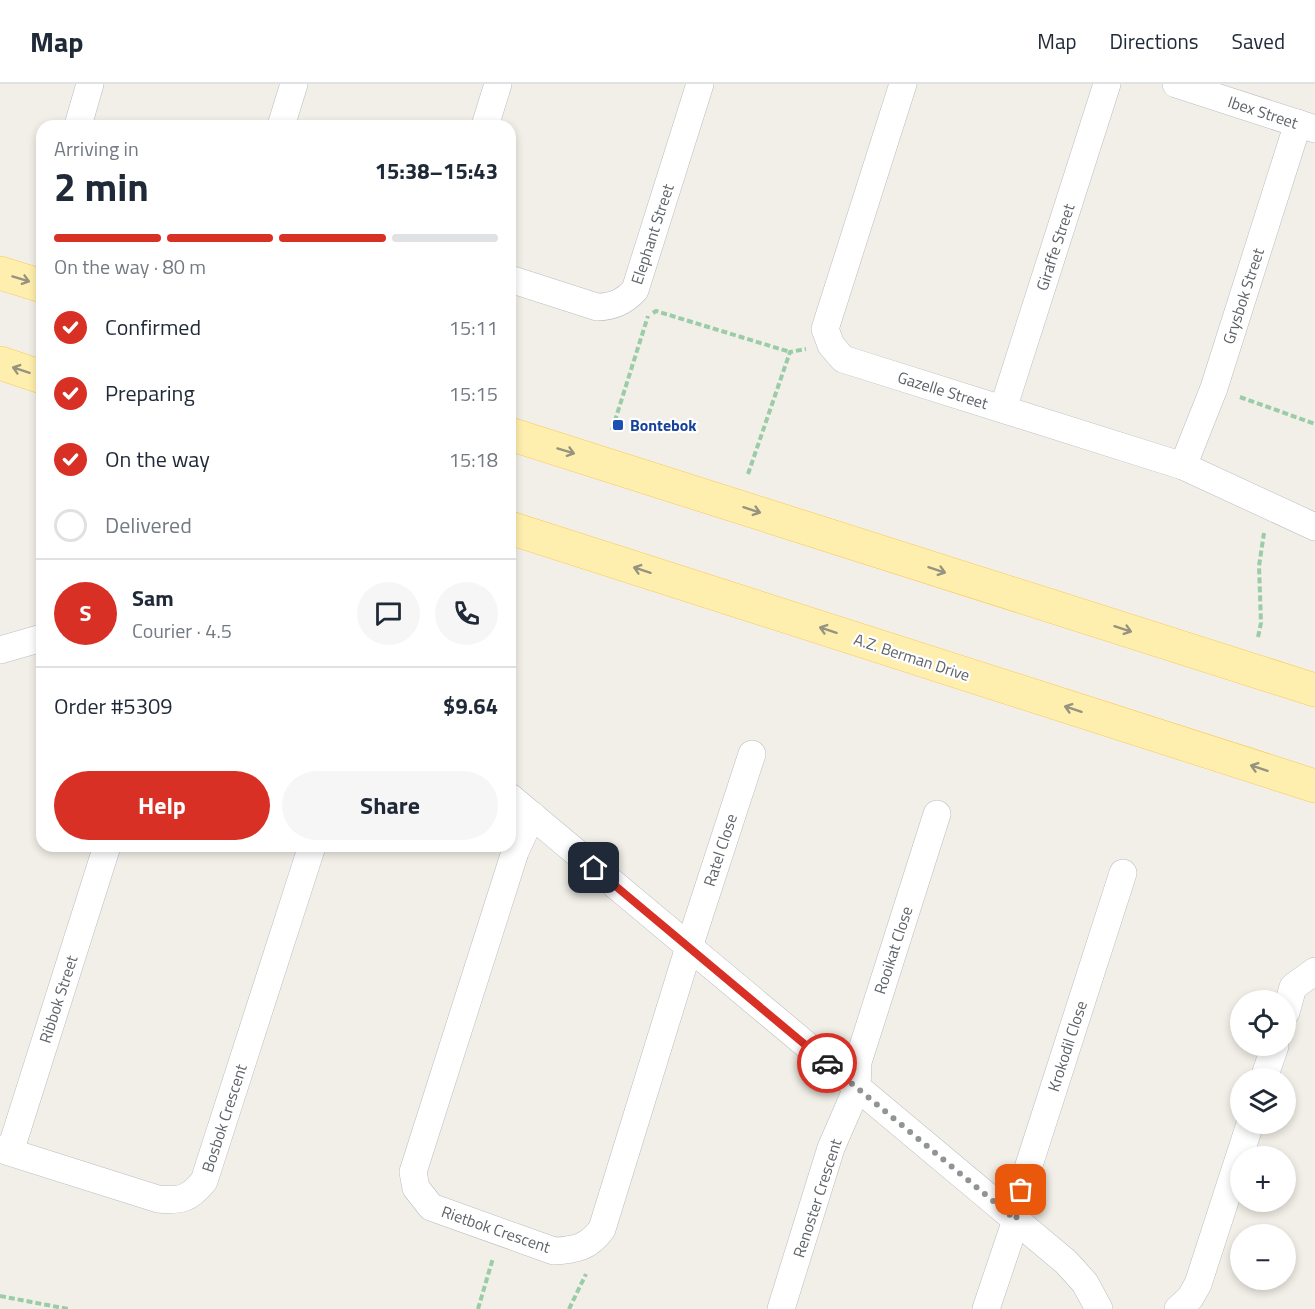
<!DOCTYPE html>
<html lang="en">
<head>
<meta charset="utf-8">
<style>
  body { margin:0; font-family:"Titillium Web",sans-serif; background:#f6f6f7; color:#1f2937; height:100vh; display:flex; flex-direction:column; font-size:22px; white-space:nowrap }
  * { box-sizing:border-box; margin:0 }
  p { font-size:20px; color:#747a83 }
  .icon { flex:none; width:33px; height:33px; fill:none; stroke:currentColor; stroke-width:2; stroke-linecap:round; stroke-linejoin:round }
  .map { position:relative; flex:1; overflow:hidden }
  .sheet { position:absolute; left:36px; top:36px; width:480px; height:732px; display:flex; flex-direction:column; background:#fff; border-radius:18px; box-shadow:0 3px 9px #0003 }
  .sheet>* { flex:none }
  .fabs { position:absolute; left:1230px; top:906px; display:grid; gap:12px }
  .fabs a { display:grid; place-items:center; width:66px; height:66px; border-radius:50%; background:#fff; box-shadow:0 3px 9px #0003; font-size:30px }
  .pin { position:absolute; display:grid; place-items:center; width:51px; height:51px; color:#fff; margin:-26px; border-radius:12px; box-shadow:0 3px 9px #0006 }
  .courier { position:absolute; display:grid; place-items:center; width:60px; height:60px; margin:-30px; border:4px solid #d93025; border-radius:50%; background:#fff; color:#222; box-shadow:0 2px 8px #0007 }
  .overview em { font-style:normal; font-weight:700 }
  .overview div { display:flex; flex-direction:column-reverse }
  .overview { display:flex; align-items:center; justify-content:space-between; height:102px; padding:0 18px }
  h1 { font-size:39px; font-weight:700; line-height:45px }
  .bar { display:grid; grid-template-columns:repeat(4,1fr); gap:9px 6px; align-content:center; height:72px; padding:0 18px }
  .bar i { height:8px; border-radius:4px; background:#e0e1e3 }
  .bar .selected { background:#d93025 }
  .bar p { grid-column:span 4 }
  .line { display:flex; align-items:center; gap:15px; padding:0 18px; border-top:2px solid #e0e1e3 }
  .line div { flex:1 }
  .round { display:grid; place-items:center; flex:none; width:63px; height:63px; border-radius:32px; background:#f6f6f7 }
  ol { padding:0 18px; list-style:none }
  li { display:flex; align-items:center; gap:18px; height:66px }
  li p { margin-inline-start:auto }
  li .icon { padding:6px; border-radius:50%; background:#d93025; color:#fff; stroke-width:4 }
  li:last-child { color:#747a83 }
  li i { width:33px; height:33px; border:3px solid #e0e1e3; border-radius:50% }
  .cta { display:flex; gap:12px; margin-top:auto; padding:12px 18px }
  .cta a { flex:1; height:69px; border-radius:36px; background:#d93025; color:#fff; font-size:24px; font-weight:700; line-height:69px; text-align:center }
  .cta a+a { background:#f6f6f7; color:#1f2937 }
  header { display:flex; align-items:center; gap:36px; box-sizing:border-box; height:84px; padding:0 30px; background:#fff; border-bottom:2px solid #e0e1e3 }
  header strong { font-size:28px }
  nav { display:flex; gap:33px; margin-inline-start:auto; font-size:21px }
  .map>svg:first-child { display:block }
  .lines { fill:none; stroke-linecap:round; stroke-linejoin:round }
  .minor-casing { stroke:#b9bdc1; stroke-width:28 }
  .major-casing { stroke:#fcc855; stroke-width:34 }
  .path { stroke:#9acca7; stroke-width:4; stroke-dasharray:6 3; stroke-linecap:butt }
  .minor { stroke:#fff; stroke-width:27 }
  .major { stroke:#ffefae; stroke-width:33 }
  .oneway { stroke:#969480 }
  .done { stroke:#919494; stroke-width:6; stroke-dasharray:0 10.8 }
  .route { stroke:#d93025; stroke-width:8 }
  .transit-dot { fill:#1a4fb4; stroke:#fff; stroke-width:2 }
  .labels { text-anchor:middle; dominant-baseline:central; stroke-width:4.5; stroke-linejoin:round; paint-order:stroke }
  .street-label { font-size:16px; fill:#5e6368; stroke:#fff }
  .transit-label { font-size:16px; font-weight:bold; fill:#164399; stroke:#fff; text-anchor:start }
</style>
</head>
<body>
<header>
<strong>Map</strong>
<nav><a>Map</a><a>Directions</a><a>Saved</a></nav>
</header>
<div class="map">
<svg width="1315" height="1225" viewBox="0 0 1315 1225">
  <rect width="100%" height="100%" fill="#f1efe7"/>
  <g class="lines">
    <defs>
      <g id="minor">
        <path d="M903 0 825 245 831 261 843 275 1183 382 1315 443"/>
        <path d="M1176 0 1315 45"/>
        <path d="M80 42 79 38 90 0"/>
        <path d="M281 42 294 0"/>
        <path d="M485 42 498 0"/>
        <path d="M510 195 597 223C613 223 624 218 635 206L700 0"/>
        <path d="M1003 325 1107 0"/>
        <path d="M1183 382 1214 304 1298 39"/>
        <path d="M0 566 42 554"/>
        <path d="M510 713 1066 1178 1085 1199 1099 1225"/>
        <path d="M532 731 515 768 413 1088 416 1104 431 1123 554 1167C576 1166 589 1163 602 1145L689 863 752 670"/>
        <path d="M1286 928 1293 903 1315 887"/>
        <path d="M1264 994 1275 962"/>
        <path d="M0 1065 158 1115C182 1117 189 1115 204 1097L312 762"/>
        <path d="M10 1068 107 762"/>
        <path d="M781 1225 831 1064 857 1004 858 978 937 730"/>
        <path d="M986 1225 1016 1136 1021 1106 1123 789"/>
        <path d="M1178 1225 1190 1214 1198 1200 1250 1040"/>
      </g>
      <g id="major">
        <path d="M0 189 42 202"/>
        <path d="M0 279 42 293"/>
        <path d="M510 350 1315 606"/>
        <path d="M510 444 1315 702"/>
      </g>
    </defs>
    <use href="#minor" class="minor-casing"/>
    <use href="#major" class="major-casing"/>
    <g class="path">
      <path d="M653 229 656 227 790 268"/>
      <path d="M1240 313 1315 340"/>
      <path d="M612 346 648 232"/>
      <path d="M748 390 790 268 806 265"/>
      <path d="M1258 553 1261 539 1259 482 1264 449"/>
      <path d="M0 1212 68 1225"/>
      <path d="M478 1225 493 1174"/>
      <path d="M569 1225 586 1190"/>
    </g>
    <use href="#minor" class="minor"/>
    <use href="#major" class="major"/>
  </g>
  <defs><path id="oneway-shaft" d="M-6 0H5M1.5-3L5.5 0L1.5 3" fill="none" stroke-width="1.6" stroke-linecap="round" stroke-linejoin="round" transform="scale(1.5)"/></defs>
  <g class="oneway">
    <use href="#oneway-shaft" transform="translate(21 195) rotate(17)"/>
    <use href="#oneway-shaft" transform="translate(21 286) rotate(-162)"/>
    <use href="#oneway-shaft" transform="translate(566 367) rotate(17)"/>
    <use href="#oneway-shaft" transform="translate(752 426) rotate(18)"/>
    <use href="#oneway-shaft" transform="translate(642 486) rotate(-162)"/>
    <use href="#oneway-shaft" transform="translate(937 486) rotate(18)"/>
    <use href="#oneway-shaft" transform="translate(1123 545) rotate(18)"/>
    <use href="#oneway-shaft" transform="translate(828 546) rotate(-162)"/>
    <use href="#oneway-shaft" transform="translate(1073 625) rotate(-162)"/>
    <use href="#oneway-shaft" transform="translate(1259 684) rotate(-162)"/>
  </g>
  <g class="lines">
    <path class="done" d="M827 979 1016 1136 1021 1106"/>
    <path class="route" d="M594 784 827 979"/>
  </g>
  <rect class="transit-dot" x="612" y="335" width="12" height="12" rx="3"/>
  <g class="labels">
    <g class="street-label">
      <text transform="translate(1263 28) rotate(18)">Ibex Street</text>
      <text transform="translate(652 150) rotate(-72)">Elephant Street</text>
      <text transform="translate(1055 163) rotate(-72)">Giraffe Street</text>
      <text transform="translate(1243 212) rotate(-72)">Grysbok Street</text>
      <text transform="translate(943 306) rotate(17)">Gazelle Street</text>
      <text transform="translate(912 573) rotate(18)">A.Z. Berman Drive</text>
      <text transform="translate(720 766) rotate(-72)">Ratel Close</text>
      <text transform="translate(893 866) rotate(-72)">Rooikat Close</text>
      <text transform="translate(58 915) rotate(-72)">Ribbok Street</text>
      <text transform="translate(1067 962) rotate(-72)">Krokodil Close</text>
      <text transform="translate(224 1034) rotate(-72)">Bosbok Crescent</text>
      <text transform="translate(817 1114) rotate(-72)">Renoster Crescent</text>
      <text transform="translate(496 1145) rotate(19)">Rietbok Crescent</text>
    </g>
    <g class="transit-label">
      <text x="630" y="341">Bontebok</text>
    </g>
  </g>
</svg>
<div class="fabs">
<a><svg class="icon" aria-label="locate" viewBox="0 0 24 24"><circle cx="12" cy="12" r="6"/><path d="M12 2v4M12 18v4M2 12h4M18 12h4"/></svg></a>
<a><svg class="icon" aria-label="layers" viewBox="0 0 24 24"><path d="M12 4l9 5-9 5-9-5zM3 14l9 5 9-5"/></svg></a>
<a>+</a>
<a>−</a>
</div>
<div class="pin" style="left:1021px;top:1106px;background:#ea580c"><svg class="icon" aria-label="bag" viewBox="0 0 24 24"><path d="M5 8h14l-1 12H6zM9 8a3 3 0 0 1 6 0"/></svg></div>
<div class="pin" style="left:594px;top:784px;background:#1f2937"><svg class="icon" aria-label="home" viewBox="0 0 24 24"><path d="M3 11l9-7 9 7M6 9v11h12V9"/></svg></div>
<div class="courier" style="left:827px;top:979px"><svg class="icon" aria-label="car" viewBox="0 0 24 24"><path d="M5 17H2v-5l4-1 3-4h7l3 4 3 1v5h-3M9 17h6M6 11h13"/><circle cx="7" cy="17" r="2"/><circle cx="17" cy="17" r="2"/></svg></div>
<section class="sheet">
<div class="overview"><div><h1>2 min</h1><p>Arriving in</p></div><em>15:38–15:43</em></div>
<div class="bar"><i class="selected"></i><i class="selected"></i><i class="selected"></i><i></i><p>On the way · 80 m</p></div>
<ol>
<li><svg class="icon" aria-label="check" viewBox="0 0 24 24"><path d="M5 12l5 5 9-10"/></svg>Confirmed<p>15:11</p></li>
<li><svg class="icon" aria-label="check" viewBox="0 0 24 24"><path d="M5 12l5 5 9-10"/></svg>Preparing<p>15:15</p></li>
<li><svg class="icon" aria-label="check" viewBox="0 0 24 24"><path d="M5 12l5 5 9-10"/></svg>On the way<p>15:18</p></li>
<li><i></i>Delivered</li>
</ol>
<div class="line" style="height:108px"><b class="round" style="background:#d93025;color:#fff">S</b><div><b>Sam</b><p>Courier · 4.5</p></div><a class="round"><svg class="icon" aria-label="chat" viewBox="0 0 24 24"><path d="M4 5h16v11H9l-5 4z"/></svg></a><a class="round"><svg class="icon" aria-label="phone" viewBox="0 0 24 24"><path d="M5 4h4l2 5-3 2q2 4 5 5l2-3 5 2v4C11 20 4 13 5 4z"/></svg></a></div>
<div class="line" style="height:78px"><div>Order #5309</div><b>$9.64</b></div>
<div class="cta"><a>Help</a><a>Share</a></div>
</section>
</div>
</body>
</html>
